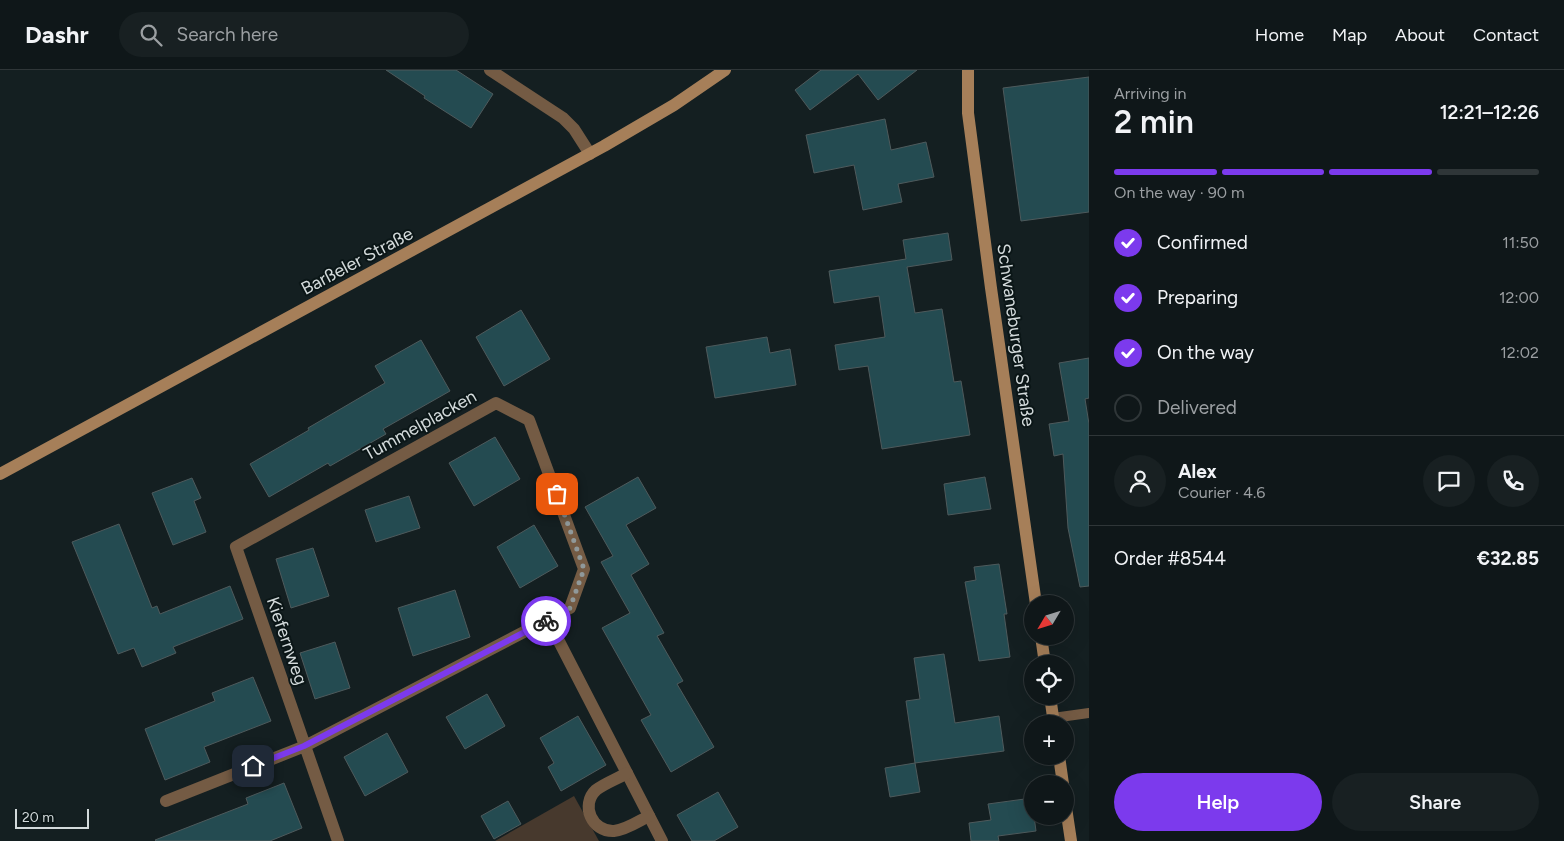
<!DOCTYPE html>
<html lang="en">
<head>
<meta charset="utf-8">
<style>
  body { margin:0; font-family:Figtree,sans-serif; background:#182022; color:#f1f3f6; height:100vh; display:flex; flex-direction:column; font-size:19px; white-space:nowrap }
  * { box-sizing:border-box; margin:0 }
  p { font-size:16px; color:#9b9fa2 }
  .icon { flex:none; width:28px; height:28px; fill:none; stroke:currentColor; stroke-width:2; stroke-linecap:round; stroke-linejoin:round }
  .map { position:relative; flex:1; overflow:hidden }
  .details { display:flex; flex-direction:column; background:#0f1719; width:475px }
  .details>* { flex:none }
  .needle { width:32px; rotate:232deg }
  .fabs { position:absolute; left:1024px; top:525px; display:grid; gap:10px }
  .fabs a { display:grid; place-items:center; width:50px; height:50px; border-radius:50%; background:#0f1719; box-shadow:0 5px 20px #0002,0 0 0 1px #2f3638; font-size:25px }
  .scale { position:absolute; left:15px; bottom:12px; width:74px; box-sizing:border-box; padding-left:5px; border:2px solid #d3dadb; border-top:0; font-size:14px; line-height:18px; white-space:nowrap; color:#d3dadb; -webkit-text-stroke:4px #0b1617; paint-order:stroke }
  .pin { position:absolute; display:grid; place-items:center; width:42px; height:42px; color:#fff; margin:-21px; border-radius:10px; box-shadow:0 2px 8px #0006 }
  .courier { position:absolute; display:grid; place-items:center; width:50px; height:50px; margin:-25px; border:4px solid #7c3aed; border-radius:50%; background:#fff; color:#222; box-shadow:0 1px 6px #0007 }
  .overview em { font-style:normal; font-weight:600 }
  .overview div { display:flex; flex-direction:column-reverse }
  .overview { display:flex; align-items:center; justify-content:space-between; height:85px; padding:0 25px }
  h1 { font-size:32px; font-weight:600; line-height:38px }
  .bar { display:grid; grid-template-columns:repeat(4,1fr); gap:8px 5px; align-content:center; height:60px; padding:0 25px }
  .bar i { height:6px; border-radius:4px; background:#2f3638 }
  .bar .selected { background:#7c3aed }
  .bar p { grid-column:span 4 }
  .line { display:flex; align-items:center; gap:12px; padding:0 25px; border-top:1px solid #2f3638 }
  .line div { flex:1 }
  .round { display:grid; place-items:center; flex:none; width:52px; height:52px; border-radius:26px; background:#182022 }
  ol { padding:0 25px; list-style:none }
  li { display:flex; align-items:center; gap:15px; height:55px }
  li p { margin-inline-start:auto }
  li .icon { padding:5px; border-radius:50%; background:#7c3aed; color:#fff; stroke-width:4 }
  li:last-child { color:#9b9fa2 }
  li i { width:28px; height:28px; border:2px solid #2f3638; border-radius:50% }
  .button { display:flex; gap:10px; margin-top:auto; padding:10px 25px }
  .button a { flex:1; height:58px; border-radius:30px; background:#7c3aed; color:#fff; font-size:20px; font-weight:600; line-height:58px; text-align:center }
  .button a+a { background:#182022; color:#f1f3f6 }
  header { display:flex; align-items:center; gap:30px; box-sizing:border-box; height:70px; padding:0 25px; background:#0f1719; border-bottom:1px solid #2f3638 }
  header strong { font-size:24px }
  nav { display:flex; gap:28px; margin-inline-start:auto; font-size:18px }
  .search { width:350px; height:45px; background:#182022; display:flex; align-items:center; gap:12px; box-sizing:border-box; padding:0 18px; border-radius:28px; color:#9b9fa2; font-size:19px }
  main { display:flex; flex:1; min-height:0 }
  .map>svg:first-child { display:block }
  .green { fill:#47392d }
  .building { fill:#244b51; stroke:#4e5a5c }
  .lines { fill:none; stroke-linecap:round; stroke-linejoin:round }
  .lane { stroke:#745b44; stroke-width:10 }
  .street { stroke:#745b44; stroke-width:12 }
  .secondary { stroke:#a67f59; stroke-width:12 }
  .done { stroke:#90999a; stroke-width:5; stroke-dasharray:0 9 }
  .route { stroke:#7c3aed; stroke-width:6 }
  .labels { text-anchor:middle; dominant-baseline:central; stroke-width:4; stroke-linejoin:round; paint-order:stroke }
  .street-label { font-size:18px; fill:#d3dadb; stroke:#0b1617 }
</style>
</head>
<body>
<header>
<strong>Dashr</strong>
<div class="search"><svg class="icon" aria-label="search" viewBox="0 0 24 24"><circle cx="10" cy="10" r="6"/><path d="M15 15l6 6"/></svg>Search here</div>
<nav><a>Home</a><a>Map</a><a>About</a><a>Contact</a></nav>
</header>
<main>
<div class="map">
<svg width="1089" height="771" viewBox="0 0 1089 771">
  <rect width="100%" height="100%" fill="#141f21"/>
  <path class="green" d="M574 726 599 771H495Z"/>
  <g class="building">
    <path d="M386 0H456L493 24 471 58 424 28 425 26Z"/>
    <path d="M821 0H917L878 30 858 4 810 40 795 20Z"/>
    <path d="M1089 7V142L1021 151 1003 18Z"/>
    <path d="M885 49 891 80 926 72 934 107 898 114 902 132 863 140 854 95 814 103 806 65Z"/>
    <path d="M948 163 952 190 907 197 915 243 942 239 954 312 961 311 970 365 882 379 868 296 839 300 835 275 885 267 879 226 834 233 829 201 906 189 903 170Z"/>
    <path d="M521 240 550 289 504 316 476 267Z"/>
    <path d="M767 267 770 283 790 279 796 315 715 328 706 277Z"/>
    <path d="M421 270 450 321 383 359 386 364 330 396 328 393 269 427 250 394 309 360 308 358 385 313 375 296Z"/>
    <path d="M1089 288V328L1085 329 1089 354V516L1080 517 1068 458 1063 384 1054 386 1049 354 1069 351 1059 293Z"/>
    <path d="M495 367 520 409 474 436 449 393Z"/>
    <path d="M638 407 656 438 626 455 649 494 631 505 664 563 657 566 683 611 677 614 714 677 671 702 641 650 651 645 602 558 630 543 601 492 613 486 585 437Z"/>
    <path d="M985 407 991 439 948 445 944 414Z"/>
    <path d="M192 408 201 428 194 431 206 462 173 475 152 423Z"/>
    <path d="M409 426 420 458 376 472 365 440Z"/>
    <path d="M119 454 152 538 157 536 160 544 230 516 243 549 173 577 176 583 142 597 134 578 118 584 72 472Z"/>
    <path d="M534 455 558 496 520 518 497 477Z"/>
    <path d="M313 478 329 526 291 538 276 489Z"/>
    <path d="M999 494 1007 544H1004L1010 587 979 591 965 512 976 510 974 497Z"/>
    <path d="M455 520 470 567 413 586 398 538Z"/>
    <path d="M335 572 350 618 315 629 300 583Z"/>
    <path d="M944 584 955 653 999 646 1004 681 915 693 906 631 920 629 914 588Z"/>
    <path d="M253 607 271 651 204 677 210 692 165 710 145 659 215 631 212 623Z"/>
    <path d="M487 624 505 656 465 679 446 647Z"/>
    <path d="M578 646 606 695 561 721 548 697 554 693 540 668Z"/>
    <path d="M387 663 408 702 365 726 344 687Z"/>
    <path d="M915 693 920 722 890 727 885 698Z"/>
    <path d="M284 713 302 758 270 771H156L155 770 248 734 246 728Z"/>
    <path d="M718 722 738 757 714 771H692L677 745Z"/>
    <path d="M1032 728V746H1034L1036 761 998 766 999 771H971L969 753 991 750 988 734Z"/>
    <path d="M508 731 521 754 494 769 481 746Z"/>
  </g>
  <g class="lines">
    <path class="lane" d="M1053 648 1089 643"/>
    <g class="street">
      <path d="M490 0 563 48 574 59 590 84"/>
      <path d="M548 550 662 771"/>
      <path d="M627 703C617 709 605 713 596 720 580 735 592 762 614 761 626 760 639 751 649 746"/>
      <path d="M166 731 305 676 570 538 584 499 529 350 496 333 236 477 338 771"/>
    </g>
    <g class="secondary">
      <path d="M968 0V43L991 218 1036 534"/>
      <path d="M0 404 604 76 674 35 725 0"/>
      <path d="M1041 566 1045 594"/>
      <path d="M1050 626 1054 654"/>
      <path d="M1059 686 1063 714"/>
      <path d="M1065 731 1071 771"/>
    </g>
  </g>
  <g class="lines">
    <path class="done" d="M546 551 570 538 584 499 557 424"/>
    <path class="route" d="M253 696 304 676 546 551"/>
  </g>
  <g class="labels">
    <g class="street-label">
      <text transform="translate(357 191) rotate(-28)">Barßeler Straße</text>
      <text transform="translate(1016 265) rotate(82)">Schwaneburger Straße</text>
      <text transform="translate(420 355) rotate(-29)">Tummelplacken</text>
      <text transform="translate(287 571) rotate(71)">Kiefernweg</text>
    </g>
  </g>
</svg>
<div class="fabs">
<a><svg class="needle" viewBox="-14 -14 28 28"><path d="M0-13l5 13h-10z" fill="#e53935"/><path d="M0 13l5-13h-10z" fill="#9b9fa2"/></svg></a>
<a><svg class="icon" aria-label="locate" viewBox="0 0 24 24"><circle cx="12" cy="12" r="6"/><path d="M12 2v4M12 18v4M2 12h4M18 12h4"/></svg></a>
<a>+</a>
<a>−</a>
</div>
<div class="scale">20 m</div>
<div class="pin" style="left:557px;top:424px;background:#ea580c"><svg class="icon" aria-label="bag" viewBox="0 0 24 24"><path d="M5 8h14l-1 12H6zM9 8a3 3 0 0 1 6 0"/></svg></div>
<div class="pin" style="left:253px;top:696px;background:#1f2937"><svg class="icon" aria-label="home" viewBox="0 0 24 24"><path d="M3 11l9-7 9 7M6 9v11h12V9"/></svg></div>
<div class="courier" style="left:546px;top:551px"><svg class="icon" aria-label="bike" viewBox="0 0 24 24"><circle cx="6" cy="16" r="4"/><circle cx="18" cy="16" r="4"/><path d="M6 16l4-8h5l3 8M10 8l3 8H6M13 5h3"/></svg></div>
</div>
<section class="details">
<div class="overview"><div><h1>2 min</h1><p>Arriving in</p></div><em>12:21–12:26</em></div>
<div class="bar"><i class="selected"></i><i class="selected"></i><i class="selected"></i><i></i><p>On the way · 90 m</p></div>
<ol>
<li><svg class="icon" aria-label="check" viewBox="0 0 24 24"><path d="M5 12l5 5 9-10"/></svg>Confirmed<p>11:50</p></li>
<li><svg class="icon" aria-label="check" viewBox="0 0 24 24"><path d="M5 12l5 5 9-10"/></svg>Preparing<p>12:00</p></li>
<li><svg class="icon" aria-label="check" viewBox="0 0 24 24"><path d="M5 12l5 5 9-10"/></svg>On the way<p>12:02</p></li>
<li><i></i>Delivered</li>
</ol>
<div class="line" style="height:90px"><a class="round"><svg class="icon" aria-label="person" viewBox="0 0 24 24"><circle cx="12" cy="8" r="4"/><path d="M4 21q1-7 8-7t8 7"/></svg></a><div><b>Alex</b><p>Courier · 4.6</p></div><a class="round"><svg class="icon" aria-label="chat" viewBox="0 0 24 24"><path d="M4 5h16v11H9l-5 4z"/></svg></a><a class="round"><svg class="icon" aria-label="phone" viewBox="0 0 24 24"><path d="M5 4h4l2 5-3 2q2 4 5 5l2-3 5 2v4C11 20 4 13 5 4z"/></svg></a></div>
<div class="line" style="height:65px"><div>Order #8544</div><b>€32.85</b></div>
<div class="button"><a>Help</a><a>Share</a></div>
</section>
</main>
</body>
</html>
